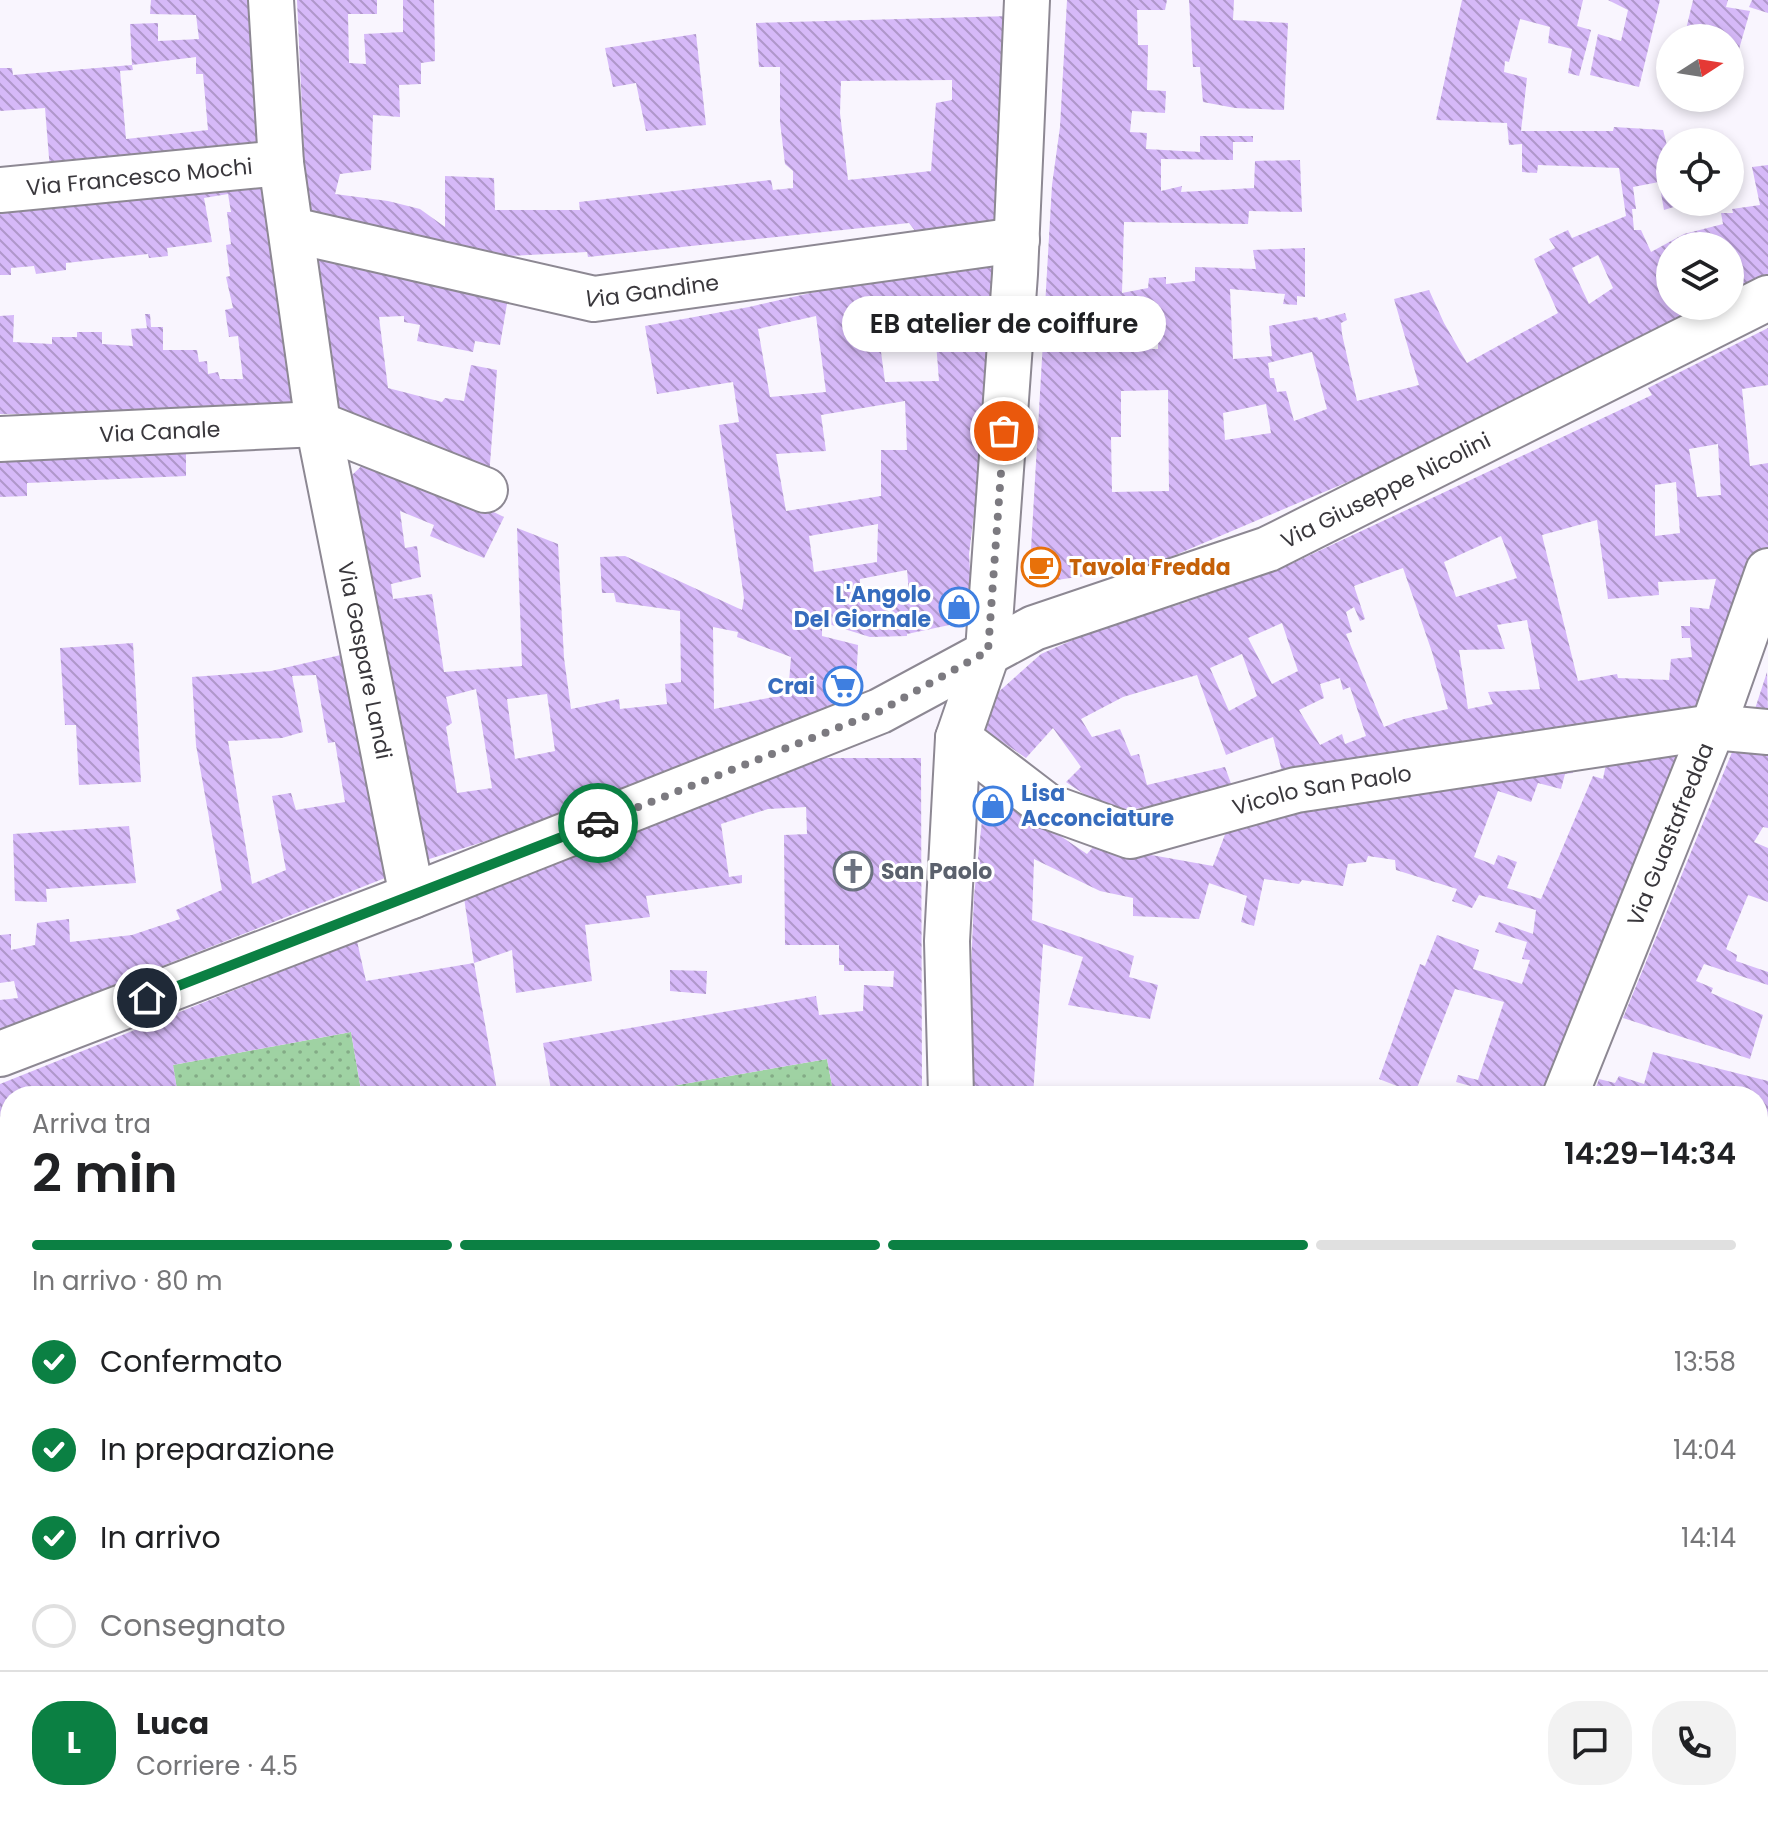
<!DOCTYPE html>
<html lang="it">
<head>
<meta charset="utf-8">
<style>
  body { margin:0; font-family:Poppins,sans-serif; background:#f2f2f2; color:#202124; height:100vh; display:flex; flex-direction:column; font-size:30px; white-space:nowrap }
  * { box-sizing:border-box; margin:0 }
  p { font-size:26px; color:#757577 }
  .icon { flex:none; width:44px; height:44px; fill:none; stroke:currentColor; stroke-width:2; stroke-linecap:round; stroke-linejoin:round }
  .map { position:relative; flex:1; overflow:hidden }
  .panel { position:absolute; left:0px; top:1086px; width:1768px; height:746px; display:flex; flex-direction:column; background:#fff; border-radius:32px 32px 0 0; box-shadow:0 4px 12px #0003 }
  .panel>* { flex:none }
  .needle { width:52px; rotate:78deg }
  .controls { position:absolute; left:1656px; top:24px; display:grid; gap:16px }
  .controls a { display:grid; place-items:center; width:88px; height:88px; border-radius:50%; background:#fff; box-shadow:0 4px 12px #0003; font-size:40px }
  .pin { position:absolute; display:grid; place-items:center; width:68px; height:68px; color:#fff; margin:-34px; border:4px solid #fff; border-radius:50%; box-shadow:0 2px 8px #0007 }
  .courier { position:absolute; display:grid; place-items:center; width:80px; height:80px; margin:-40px; border:6px solid #0b8043; border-radius:50%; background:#fff; color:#222; box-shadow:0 2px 10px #0007 }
  .bubble { position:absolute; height:56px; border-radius:28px; background:#fff; box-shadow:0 4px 12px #0003; font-size:26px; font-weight:600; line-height:56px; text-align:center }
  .summary em { font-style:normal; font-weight:600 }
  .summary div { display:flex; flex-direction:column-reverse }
  .summary { display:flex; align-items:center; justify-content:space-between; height:136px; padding:0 32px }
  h1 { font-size:52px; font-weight:600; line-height:60px }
  .bar { display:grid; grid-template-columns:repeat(4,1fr); gap:12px 8px; align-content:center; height:96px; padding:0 32px }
  .bar i { height:10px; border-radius:6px; background:#e0e0e0 }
  .bar .selected { background:#0b8043 }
  .bar p { grid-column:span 4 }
  .line { display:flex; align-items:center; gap:20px; padding:0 32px; border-top:2px solid #e0e0e0 }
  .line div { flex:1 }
  .round { display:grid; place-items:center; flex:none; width:84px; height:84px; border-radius:32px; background:#f2f2f2 }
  ol { padding:0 32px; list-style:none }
  li { display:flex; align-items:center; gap:24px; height:88px }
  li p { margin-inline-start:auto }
  li .icon { padding:8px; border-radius:50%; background:#0b8043; color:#fff; stroke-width:4 }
  li:last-child { color:#757577 }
  li i { width:44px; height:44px; border:4px solid #e0e0e0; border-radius:50% }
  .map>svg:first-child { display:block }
  .green { fill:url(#green-dots) }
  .building { fill:url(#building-back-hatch); fill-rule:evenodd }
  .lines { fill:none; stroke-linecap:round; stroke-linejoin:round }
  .street-casing { stroke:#8d8893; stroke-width:48 }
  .street { stroke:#fff; stroke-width:44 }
  .done { stroke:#7c7a80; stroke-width:8; stroke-dasharray:0 14.4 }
  .route { stroke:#0b8043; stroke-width:10 }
  .labels { text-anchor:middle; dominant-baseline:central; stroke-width:6; stroke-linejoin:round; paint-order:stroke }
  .street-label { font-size:22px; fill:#39373c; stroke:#fff }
  .food-label { font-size:22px; font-weight:bold; fill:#c56008; stroke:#fff; text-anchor:start }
  .shop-label { font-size:22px; font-weight:bold; fill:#366cbe; stroke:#fff; text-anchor:end }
  .worship-label { font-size:22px; font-weight:bold; fill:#5b616d; stroke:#fff; text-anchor:start }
</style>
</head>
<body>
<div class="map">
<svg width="1768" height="1831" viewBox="0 0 1768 1831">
  <defs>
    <pattern id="green-dots" width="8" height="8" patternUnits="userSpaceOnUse" patternTransform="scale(2)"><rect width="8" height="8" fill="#9fd2a3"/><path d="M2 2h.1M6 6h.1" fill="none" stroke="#83ab86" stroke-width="1.8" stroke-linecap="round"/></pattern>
    <pattern id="building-back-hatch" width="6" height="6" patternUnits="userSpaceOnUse" patternTransform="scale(2)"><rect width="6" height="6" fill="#d6b9f8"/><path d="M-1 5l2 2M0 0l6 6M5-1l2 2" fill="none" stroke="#af97ca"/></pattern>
  </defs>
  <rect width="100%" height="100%" fill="#f9f5fe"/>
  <g class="green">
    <path d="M351 1032 362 1096H178L173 1065Z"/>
    <path d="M827 1059 834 1096H615Z"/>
  </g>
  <g class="building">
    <path d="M151 0H252L260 145 50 170 45 108 0 111V68H12L13 75 132 65 130 24 158 23V41L199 39 196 15 150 14ZM196 57V74H203L208 130 126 139 120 71 133 70 132 65Z"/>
    <path d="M297 0H377V14H348L349 63 366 64 364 34 403 32V0H434L435 61 421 63V84L399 85 400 117 373 115 371 170 340 174 335 194 388 201 420 209 445 227V176L494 178 495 210H580L579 202 771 180 773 190 793 188V171L785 164 780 122V67H759L756 23 1011 16 1003 222 916 232 909 223 588 257 587 252 509 256 508 264 307 218ZM952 80V100L936 103 931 171 848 180 840 113 841 81Z"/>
    <path d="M1067 0H1167L1165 10H1137L1138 45H1148L1147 90 1166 91 1165 113 1132 111 1130 132 1147 133 1146 149 1200 152V136H1253V142H1233V160L1161 159V191L1182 186 1181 192 1254 188 1255 161 1300 160 1302 212 1249 211 1248 224 1124 222 1122 293 1148 288 1149 278 1166 277V284L1195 281V267L1256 269 1253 250 1305 248V297L1297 296V305L1283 304 1285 294 1230 289 1233 359 1272 356 1269 326 1317 317 1319 320 1345 313 1347 320 1341 323 1342 334 1357 401 1419 385 1394 299 1429 290 1444 323 1467 363 1558 313 1534 259 1555 248 1549 239 1568 230 1572 238 1626 216 1619 168 1538 165 1537 173 1522 172V144L1509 145 1507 123 1436 120 1462 0H1583L1577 26 1591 30 1579 76 1568 73 1572 49 1548 43 1550 27 1520 19 1509 62 1505 61 1504 72 1527 78 1521 131H1613L1614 127 1663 130 1670 157V202H1676L1677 206 1664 210 1659 182 1633 187 1636 209H1632L1634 230H1641L1651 252 1684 234 1723 224 1721 213H1733L1732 209 1760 205 1752 167 1768 165V281L1730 297V246H1670V306H1708L1409 456 1147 567 1029 584 1052 185 1060 127ZM1598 255 1613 288 1589 304 1572 268ZM1127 311H1158V349H1127ZM1312 352 1327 409 1294 421 1286 391 1277 392 1274 378H1270L1268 363ZM1168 390 1169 491 1112 492 1111 437H1121V391ZM1266 404 1271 433 1225 440 1223 413Z"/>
    <path d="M1189 0H1234L1233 20 1288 23 1284 110 1235 108 1203 102 1200 67H1193Z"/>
    <path d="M1608 0H1660L1639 87 1590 75 1598 34 1621 41 1628 10Z"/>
    <path d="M1693 0H1728L1726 7 1750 11 1733 70H1730V38H1684Z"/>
    <path d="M1752 0H1768V13L1749 7Z"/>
    <path d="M696 34 706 125 646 131 636 83 613 87 605 48Z"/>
    <path d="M263 174 298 412 0 414V316L14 315 13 342 52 344V337H77V332H102V344L133 346 131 329 147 328 145 314H150L151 327H163V350H197L199 362 207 361 208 374 218 372 220 379H243L238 336 229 337 225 310 233 308 226 277 230 276 226 245 231 244 227 212H231L228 194 204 198 212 242 167 248 168 256 149 258 148 254 66 263V270L36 274 34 266 11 268V275H0V206Z"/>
    <path d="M317 244 510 286 500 345 475 341 473 352 417 341 420 325 404 322V316L379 317 388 388 442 402 445 398 464 401 471 365 497 370 489 477 336 416Z"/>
    <path d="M998 257 977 491 969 554 973 620 907 634V636L870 637 822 622V636L858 645 855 705 505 835 423 861 351 476 374 454 504 517 484 558 430 536 434 525 400 511 405 548 417 546 421 577 391 584 393 599 432 594 444 672 522 666 517 528 558 544 564 658 571 709 619 699 620 709 667 704 665 684 681 682 680 611 616 602 614 593H602L600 557 625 556 742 610 744 598 719 425 739 422 733 382 657 394 645 326 749 307 877 278ZM816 316 826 392 770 397 758 329ZM935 329 939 381 885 382 879 337ZM905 401 907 450H881V496L786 511 776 454 826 451 821 415ZM878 524 877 562 814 572 809 536ZM907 570 909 592 860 601V579ZM713 627 738 632 737 637 791 657 788 694 714 709ZM476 689 492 788 457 793 446 727 452 723 446 697ZM547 694 555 751 515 759 507 699Z"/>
    <path d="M1768 328V385L1742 389 1750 466 1768 463V552L1706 709 1669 711 1284 779 1273 737 1226 755 1197 675 1123 697 1081 719 1092 737 1120 729 1131 756 1139 754 1147 785 1225 767 1233 789 1131 810 1103 807 1066 782 1081 767 1053 728 1026 758 982 728 984 705 1041 654 1100 628 1184 603 1291 564 1652 395 1648 388ZM1718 444 1721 495 1697 497 1689 449ZM1676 482 1680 533 1655 536V485ZM1597 520 1608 599 1659 595 1658 582 1716 579 1709 609 1690 607V626H1681L1682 638H1690L1692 657 1671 659 1669 680 1618 678 1617 674 1578 681 1542 535ZM1501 536 1517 578 1456 597 1444 562ZM1403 568 1432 652 1448 709 1404 719 1384 727 1346 634 1352 632 1346 612 1354 607 1360 621 1365 619 1354 586ZM1527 620 1540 689 1488 692 1493 704 1468 709 1459 650 1505 649 1497 625ZM1282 623 1298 671 1272 684 1248 638ZM1242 654 1257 696 1229 711 1210 668ZM1340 678 1343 690 1350 687 1366 736 1345 744 1342 734 1320 745 1299 710 1324 698 1320 684Z"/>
    <path d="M186 449V476L27 483V496L0 497V453Z"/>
    <path d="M133 643 141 782 79 785 76 725H65L60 648Z"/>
    <path d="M345 654 385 878 0 1030V1000L18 998 14 981 0 983V935L11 934V950L35 945 37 923 69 919 70 942 132 935 180 919 176 910 222 890 196 745 192 677 271 671ZM316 675 328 743 335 742 345 802 296 810 291 793 272 796 286 870 252 884 228 741 282 738 303 732 292 676Z"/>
    <path d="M1767 672 1768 714 1754 712Z"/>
    <path d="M1737 740 1768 744V828L1763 827 1754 842 1768 848V902L1748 895 1726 949 1737 955 1736 961 1768 972V985L1704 964 1696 981 1713 988 1711 993 1763 1015 1750 1059 1623 1018Z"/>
    <path d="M1687 742 1552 1096H1471L1474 1087 1456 1082 1458 1075 1478 1080 1504 1002 1455 989 1415 1093 1379 1079 1420 964 1425 966 1437 935 1479 950 1473 969 1522 984 1530 960 1522 959 1527 942 1495 932 1499 922 1533 934 1536 910 1479 895 1472 908 1452 901 1457 889 1396 870 1395 860 1368 856 1366 862 1348 864 1343 886 1302 880 1299 884 1264 879 1254 926 1241 922 1247 896 1209 883 1199 919 1133 916V898L1100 891 1034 859 1032 920 1134 956 1129 977 1158 985 1150 1019 1068 1005 1083 957 1043 944 1033 1096H966L974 896 985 792 999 784 1031 816 1087 854 1095 845 1213 866 1229 824 1574 759 1573 773 1565 774 1561 789 1538 783 1531 802 1498 791 1474 857 1494 865 1498 855 1517 862 1507 888 1541 899 1593 776 1603 779 1608 754Z"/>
    <path d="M818 758H921L922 1096H834L827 1059 615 1096H552L543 1043 816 996 819 1015 863 1011 864 985 893 987 894 971H844V965H839V945H785L784 835 807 834 806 807 768 809 721 824 729 877 742 875V883L646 896 650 917 585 925 592 981 516 993 512 950 474 963 464 898Z"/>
    <path d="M129 826 136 883 46 889 47 902 15 901 13 834Z"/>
    <path d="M357 941 366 981 474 963 498 1096H362L351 1032 173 1065 178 1096H10V1141L0 1143V1084Z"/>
    <path d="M670 970 707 971 706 994 670 991Z"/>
    <path d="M1653 1052 1768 1081V1155L1758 1152V1096H1593L1599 1079 1615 1083 1619 1076 1644 1084Z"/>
    <path d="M10 1228V1292L0 1294V1230Z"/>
    <path d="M1768 1242V1302L1758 1298 1761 1283 1758 1282V1252L1763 1254Z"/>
    <path d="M1758 1323 1768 1327V1354L1758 1372Z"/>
    <path d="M0 1369 10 1372V1423L0 1420Z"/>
    <path d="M1758 1375 1768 1379V1419L1758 1416Z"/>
    <path d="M1758 1435 1768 1438 1767 1457 1758 1454Z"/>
    <path d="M0 1465 10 1468V1538L0 1535Z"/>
    <path d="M1758 1483 1768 1487V1685L1758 1678V1540L1764 1522 1758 1519Z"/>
    <rect x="0" y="1712" width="10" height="34"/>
    <path d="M0 1781H10V1822H513L512 1831H0Z"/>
    <path d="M580 1822H623L621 1831H579Z"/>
    <path d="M733 1822H865L864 1831H731Z"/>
    <path d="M939 1822H1016L1037 1827 1036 1831H937Z"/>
    <path d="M1151 1822H1459L1487 1830 1159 1831 1149 1828Z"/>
    <path d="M1579 1822H1606L1621 1831H1574Z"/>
    <path d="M1650 1822H1719L1714 1831H1645Z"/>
  </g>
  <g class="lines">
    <defs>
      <g id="street">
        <path id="s1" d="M271 0 281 163 318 424 412 896"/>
        <path id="s2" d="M0 190 281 163"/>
        <path id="s3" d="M292 230 594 299 1017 240"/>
        <path id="s4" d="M0 439 318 424 485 490"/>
        <path id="s5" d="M958 738 1047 806 1130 836 1296 790 1713 727 1768 732"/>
        <path id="s6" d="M0 1054 412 896 880 711 1034 628 1268 549 1768 298"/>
        <path d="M951 1096 947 941 958 738 988 651 1015 274 1027 0"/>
        <path id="s7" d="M1565 1096 1713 727 1768 571"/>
        <path d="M0 1451 10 1454"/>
        <path d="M1758 1709 1768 1713"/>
        <path d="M1758 1789 1768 1770"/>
        <path d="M1073 1822 1102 1831"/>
        <path d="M896 1831 898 1822"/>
        <path d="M1736 1831 1741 1822"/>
      </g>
    </defs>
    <use href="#street" class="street-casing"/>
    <use href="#street" class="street"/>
  </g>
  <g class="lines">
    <path class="done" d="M598 823 880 711 988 651 1004 431"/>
    <path class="route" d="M147 998 598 823"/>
  </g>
  <defs>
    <symbol id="cafe-ring" viewBox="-11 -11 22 22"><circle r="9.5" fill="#fff" stroke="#e8710a" stroke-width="1.5"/><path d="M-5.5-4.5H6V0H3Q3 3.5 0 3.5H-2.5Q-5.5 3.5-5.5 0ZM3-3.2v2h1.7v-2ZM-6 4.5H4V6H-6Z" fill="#e8710a"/></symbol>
    <symbol id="shop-ring" viewBox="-11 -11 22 22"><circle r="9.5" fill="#fff" stroke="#3f7fe0" stroke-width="1.5"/><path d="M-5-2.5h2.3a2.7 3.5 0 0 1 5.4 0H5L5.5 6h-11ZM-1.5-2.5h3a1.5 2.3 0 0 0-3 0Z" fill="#3f7fe0"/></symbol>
    <symbol id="supermarket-ring" viewBox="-11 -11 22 22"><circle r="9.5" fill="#fff" stroke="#3f7fe0" stroke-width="1.5"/><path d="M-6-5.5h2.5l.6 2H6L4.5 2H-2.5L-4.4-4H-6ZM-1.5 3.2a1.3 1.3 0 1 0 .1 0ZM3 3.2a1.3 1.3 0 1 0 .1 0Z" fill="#3f7fe0"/></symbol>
    <symbol id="church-ring" viewBox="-11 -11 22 22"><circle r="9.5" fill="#fff" stroke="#6b7280" stroke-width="1.5"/><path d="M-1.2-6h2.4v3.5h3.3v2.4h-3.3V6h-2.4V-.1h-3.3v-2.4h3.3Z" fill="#6b7280"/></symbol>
  </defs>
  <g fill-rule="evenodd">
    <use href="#cafe-ring" x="1019" y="545" width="44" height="44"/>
    <use href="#shop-ring" x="937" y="585" width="44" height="44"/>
    <use href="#supermarket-ring" x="821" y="664" width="44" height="44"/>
    <use href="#shop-ring" x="971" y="784" width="44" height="44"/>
    <use href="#church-ring" x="831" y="849" width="44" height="44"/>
  </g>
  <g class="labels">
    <g class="street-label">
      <text stroke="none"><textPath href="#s2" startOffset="140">Via Francesco Mochi</textPath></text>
      <text stroke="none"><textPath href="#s3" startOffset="368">Via Gandine</textPath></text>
      <text stroke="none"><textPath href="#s4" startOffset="160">Via Canale</textPath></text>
      <text stroke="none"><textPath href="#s6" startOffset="1498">Via Giuseppe Nicolini</textPath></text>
      <text stroke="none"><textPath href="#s1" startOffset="668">Via Gaspare Landi</textPath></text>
      <text stroke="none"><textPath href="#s5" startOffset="398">Vicolo San Paolo</textPath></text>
      <text stroke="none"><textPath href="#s7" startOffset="282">Via Guastafredda</textPath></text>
    </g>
    <g class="food-label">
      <text x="1069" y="567">Tavola Fredda</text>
    </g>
    <g class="shop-label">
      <text x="931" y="594">L'Angolo<tspan x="931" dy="25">Del Giornale</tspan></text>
      <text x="815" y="686">Crai</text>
      <text x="1021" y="793" text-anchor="start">Lisa<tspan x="1021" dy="25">Acconciature</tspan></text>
    </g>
    <g class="worship-label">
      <text x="881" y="871">San Paolo</text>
    </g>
  </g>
</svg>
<div class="controls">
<a><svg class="needle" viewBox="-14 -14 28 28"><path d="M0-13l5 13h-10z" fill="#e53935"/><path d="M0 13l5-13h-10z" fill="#757577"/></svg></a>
<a><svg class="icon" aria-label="locate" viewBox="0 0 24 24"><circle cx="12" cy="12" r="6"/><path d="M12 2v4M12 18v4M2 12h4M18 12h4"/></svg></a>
<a><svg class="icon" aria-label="layers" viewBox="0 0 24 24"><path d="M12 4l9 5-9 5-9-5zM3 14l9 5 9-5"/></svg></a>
</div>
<div class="pin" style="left:1004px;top:431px;background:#ea580c"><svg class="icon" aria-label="bag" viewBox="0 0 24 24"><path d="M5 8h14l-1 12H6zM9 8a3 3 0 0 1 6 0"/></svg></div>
<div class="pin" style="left:147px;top:998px;background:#1f2937"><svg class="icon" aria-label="home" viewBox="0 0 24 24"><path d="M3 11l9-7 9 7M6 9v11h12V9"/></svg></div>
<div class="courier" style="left:598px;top:823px"><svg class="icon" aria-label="car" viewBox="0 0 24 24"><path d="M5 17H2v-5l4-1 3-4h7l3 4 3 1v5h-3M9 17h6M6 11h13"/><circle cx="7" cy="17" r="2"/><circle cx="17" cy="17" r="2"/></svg></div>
<div class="bubble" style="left:842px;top:296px;width:324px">EB atelier de coiffure</div>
<section class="panel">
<div class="summary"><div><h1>2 min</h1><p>Arriva tra</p></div><em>14:29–14:34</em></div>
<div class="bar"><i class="selected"></i><i class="selected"></i><i class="selected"></i><i></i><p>In arrivo · 80 m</p></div>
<ol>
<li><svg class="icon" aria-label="check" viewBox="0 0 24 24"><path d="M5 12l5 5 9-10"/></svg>Confermato<p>13:58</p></li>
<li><svg class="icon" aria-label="check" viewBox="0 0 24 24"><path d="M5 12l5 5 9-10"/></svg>In preparazione<p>14:04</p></li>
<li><svg class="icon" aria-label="check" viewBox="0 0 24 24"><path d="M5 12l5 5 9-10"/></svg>In arrivo<p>14:14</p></li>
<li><i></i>Consegnato</li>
</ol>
<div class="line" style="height:144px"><b class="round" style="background:#0b8043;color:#fff">L</b><div><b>Luca</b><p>Corriere · 4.5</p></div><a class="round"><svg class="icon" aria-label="chat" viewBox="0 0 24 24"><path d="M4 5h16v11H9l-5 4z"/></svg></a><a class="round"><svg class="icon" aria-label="phone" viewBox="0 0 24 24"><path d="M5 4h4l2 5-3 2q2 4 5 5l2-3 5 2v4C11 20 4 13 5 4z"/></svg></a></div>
</section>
</div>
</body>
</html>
